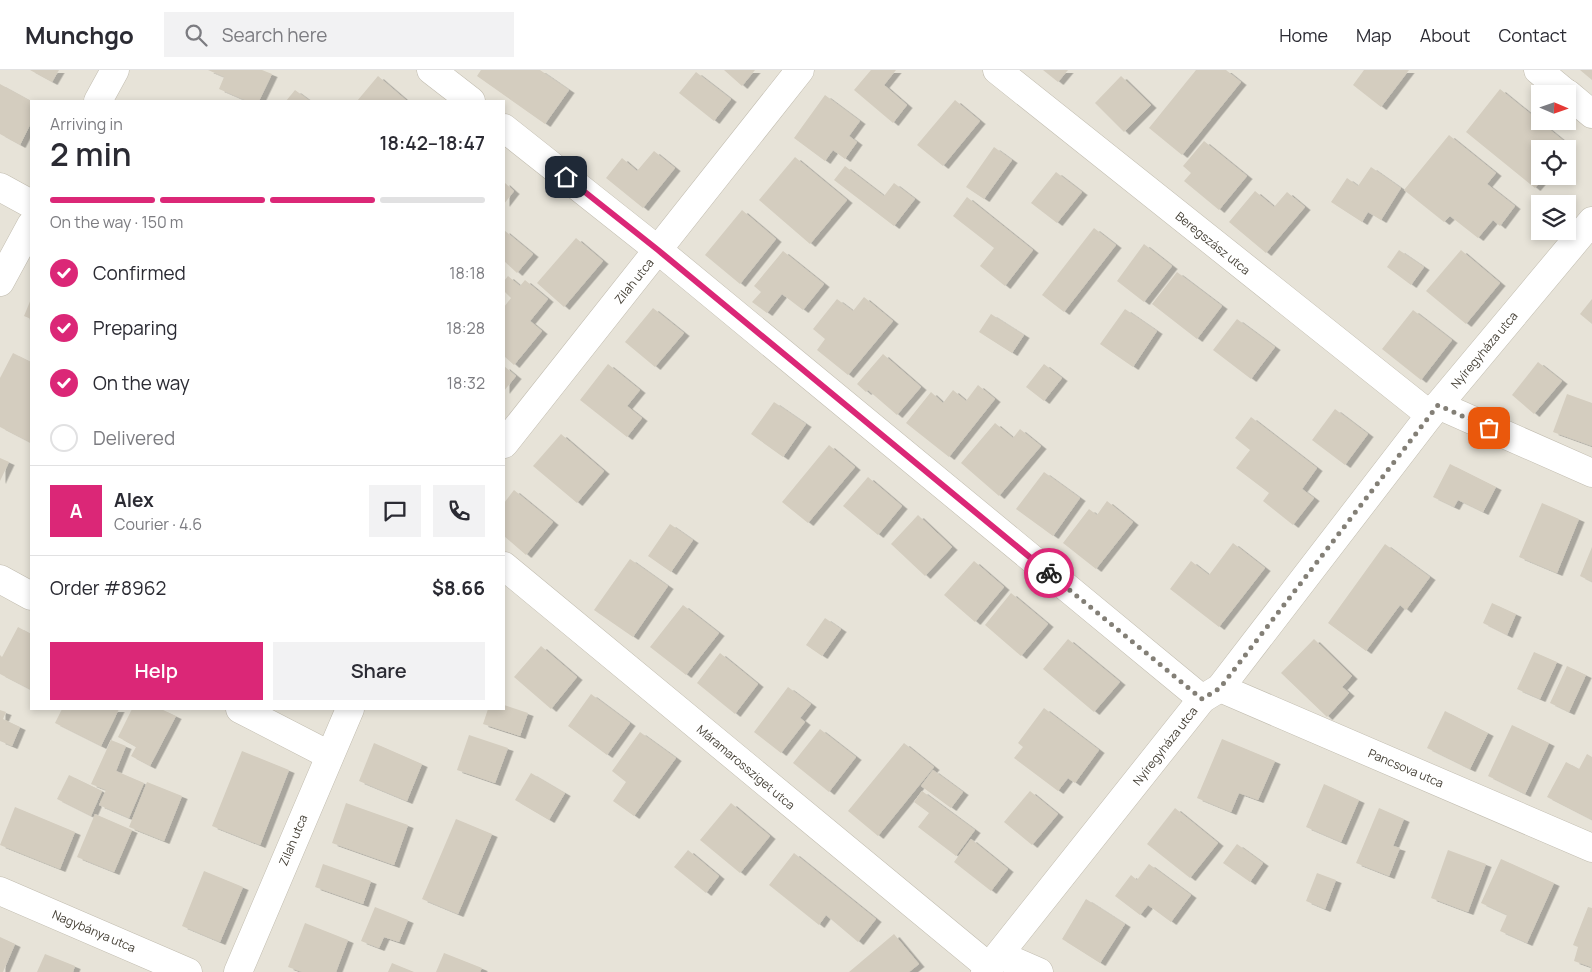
<!DOCTYPE html>
<html lang="en">
<head>
<meta charset="utf-8">
<style>
  body { margin:0; font-family:Manrope,sans-serif; background:#f2f2f3; color:#2b2b33; height:100vh; display:flex; flex-direction:column; font-size:19px; white-space:nowrap }
  * { box-sizing:border-box; margin:0 }
  p { font-size:16px; color:#7c7c81 }
  .icon { flex:none; width:28px; height:28px; fill:none; stroke:currentColor; stroke-width:2; stroke-linecap:round; stroke-linejoin:round }
  .map { position:relative; flex:1; overflow:hidden }
  .panel { position:absolute; left:30px; top:30px; width:475px; height:610px; display:flex; flex-direction:column; background:#fff; border-radius:0px; box-shadow:0 2px 8px #0003 }
  .panel>* { flex:none }
  .needle { width:32px; rotate:92deg }
  .controls { position:absolute; left:1531px; top:15px; display:grid; gap:10px }
  .controls a { display:grid; place-items:center; width:45px; height:45px; border-radius:0px; background:#fff; box-shadow:0 2px 8px #0003; font-size:25px }
  .pin { position:absolute; display:grid; place-items:center; width:42px; height:42px; color:#fff; margin:-21px; border-radius:10px; box-shadow:0 2px 8px #0006 }
  .courier { position:absolute; display:grid; place-items:center; width:50px; height:50px; margin:-25px; border:4px solid #db2777; border-radius:50%; background:#fff; color:#222; box-shadow:0 1px 6px #0007 }
  .headline em { font-style:normal; font-weight:600 }
  .headline div { display:flex; flex-direction:column-reverse }
  .headline { display:flex; align-items:center; justify-content:space-between; height:85px; padding:0 20px }
  h1 { font-size:32px; font-weight:600; line-height:38px }
  .bar { display:grid; grid-template-columns:repeat(4,1fr); gap:8px 5px; align-content:center; height:60px; padding:0 20px }
  .bar i { height:6px; border-radius:4px; background:#e1e1e2 }
  .bar .current { background:#db2777 }
  .bar p { grid-column:span 4 }
  .line { display:flex; align-items:center; gap:12px; padding:0 20px; border-top:1px solid #e1e1e2 }
  .line div { flex:1 }
  .round { display:grid; place-items:center; flex:none; width:52px; height:52px; border-radius:0px; background:#f2f2f3 }
  ol { padding:0 20px; list-style:none }
  li { display:flex; align-items:center; gap:15px; height:55px }
  li p { margin-inline-start:auto }
  li .icon { padding:5px; border-radius:50%; background:#db2777; color:#fff; stroke-width:4 }
  li:last-child { color:#7c7c81 }
  li i { width:28px; height:28px; border:2px solid #e1e1e2; border-radius:50% }
  .button { display:flex; gap:10px; margin-top:auto; padding:10px 20px }
  .button a { flex:1; height:58px; border-radius:0px; background:#db2777; color:#fff; font-size:20px; font-weight:600; line-height:58px; text-align:center }
  .button a+a { background:#f2f2f3; color:#2b2b33 }
  header { display:flex; align-items:center; gap:30px; box-sizing:border-box; height:70px; padding:0 25px; background:#fff; border-bottom:1px solid #e1e1e2 }
  header strong { font-size:24px }
  nav { display:flex; gap:28px; margin-inline-start:auto; font-size:18px }
  .search { width:350px; height:45px; background:#f2f2f3; display:flex; align-items:center; gap:12px; box-sizing:border-box; padding:0 18px; border-radius:0px; color:#7c7c81; font-size:19px }
  .map>svg:first-child { display:block }
  .residential { fill:#e7e3d8; fill-rule:evenodd }
  .building { fill:#d4cdbf; filter:url(#shadow) }
  .lines { fill:none; stroke-linecap:round; stroke-linejoin:round }
  .minor-casing { stroke:#c1bcaf; stroke-width:29 }
  .minor { stroke:#fff; stroke-width:28 }
  .done { stroke:#837f76; stroke-width:5; stroke-dasharray:0 9 }
  .route { stroke:#db2777; stroke-width:6 }
  .labels { text-anchor:middle; dominant-baseline:central; stroke-width:4; stroke-linejoin:round; paint-order:stroke }
  .street-label { font-size:12px; fill:#474238; stroke:#fff }
</style>
</head>
<body>
<header>
<strong>Munchgo</strong>
<div class="search"><svg class="icon" aria-label="search" viewBox="0 0 24 24"><circle cx="10" cy="10" r="6"/><path d="M15 15l6 6"/></svg>Search here</div>
<nav><a>Home</a><a>Map</a><a>About</a><a>Contact</a></nav>
</header>
<div class="map">
<svg width="1592" height="902" viewBox="0 0 1592 902">
  <defs>
    <filter id="shadow"><feDropShadow dx="5.5" dy="3" stdDeviation="0" flood-color="#0004"/></filter>
  </defs>
  <rect width="100%" height="100%" fill="#f3f1e9"/>
  <path class="residential" d="M0 0H1592V902H0ZM1540 24H1568V51H1540ZM31 31H504V639H31ZM1540 79H1568V106H1540ZM1540 134H1568V161H1540Z"/>
  <g class="building">
    <path d="M30 0H59L52 12Z"/>
    <path d="M208 0H262L272 4 259 31H247L219 19 224 7Z"/>
    <path d="M481 0H540L569 20 545 54 477 6Z"/>
    <path d="M724 0H755L742 16Z"/>
    <path d="M871 0H896L884 15 907 35 893 53 854 20Z"/>
    <path d="M1043 0H1068L1058 12Z"/>
    <path d="M1196 0H1226L1241 12 1182 85 1149 58Z"/>
    <path d="M1364 0H1409L1381 37 1353 15Z"/>
    <path d="M1580 0H1592V10Z"/>
    <path d="M696 2 731 29 714 51 679 23Z"/>
    <path d="M378 6 407 31H357Z"/>
    <path d="M1121 6 1151 35 1124 62 1095 33Z"/>
    <path d="M0 14 31 31V53L20 75 0 64Z"/>
    <path d="M1500 19 1570 76 1567 79H1540V106H1545L1535 118 1466 62Z"/>
    <path d="M295 20 310 31H286Z"/>
    <path d="M825 25 860 51 849 66 857 72 845 89 833 80 825 91 794 68Z"/>
    <path d="M955 30 980 51 943 96 917 75Z"/>
    <path d="M1449 65 1496 103 1487 114 1515 136 1500 156 1493 150 1478 168 1450 146 1444 152 1404 120Z"/>
    <path d="M1204 71 1247 106 1219 140 1184 111 1191 103 1183 96Z"/>
    <path d="M994 77 1012 90 984 129 966 117Z"/>
    <path d="M654 81 675 98 643 138 606 108 622 88 637 101Z"/>
    <path d="M795 87 847 130 810 174 759 130Z"/>
    <path d="M845 96 884 126 894 113 915 129 894 156 834 110Z"/>
    <path d="M1371 97 1401 118 1381 150 1368 142 1362 152 1331 132 1347 108 1358 116Z"/>
    <path d="M1056 102 1082 122 1057 153 1031 133Z"/>
    <path d="M504 112 514 121 504 134Z"/>
    <path d="M1255 121 1274 137 1287 122 1305 137 1266 183 1229 152Z"/>
    <path d="M967 127 1033 180 1005 216 980 196 994 178 953 146Z"/>
    <path d="M742 140 776 169 740 214 705 185Z"/>
    <path d="M1094 158 1116 175 1064 242 1042 225Z"/>
    <path d="M504 160 533 184 517 203 504 191Z"/>
    <path d="M576 168 603 191 564 237 537 213Z"/>
    <path d="M1144 174 1172 196 1144 232 1117 211Z"/>
    <path d="M1399 180 1424 197 1411 215 1387 197Z"/>
    <path d="M1461 180 1500 213 1466 254 1426 221Z"/>
    <path d="M783 181 824 214 803 240 782 224 767 243 752 232 761 222 754 216Z"/>
    <path d="M1177 202 1222 236 1197 269 1152 234Z"/>
    <path d="M508 206 520 216 525 210 548 229 530 251 542 261 514 295 504 286V237L511 228 504 221V211Z"/>
    <path d="M864 227 893 251 848 305 817 280 825 269 813 259 837 229 853 241Z"/>
    <path d="M31 229V249L24 246Z"/>
    <path d="M1592 229V254L1580 244Z"/>
    <path d="M653 238 684 263 655 297 625 272Z"/>
    <path d="M1125 239 1157 261 1133 297 1100 274Z"/>
    <path d="M1413 240 1452 270 1421 310 1382 279Z"/>
    <path d="M991 244 1024 265 1012 283 979 262Z"/>
    <path d="M1237 249 1275 277 1251 309 1213 280Z"/>
    <path d="M13 283 31 292V373L0 357V308Z"/>
    <path d="M883 284 921 317 897 345 868 320 866 322 857 314Z"/>
    <path d="M1538 292 1562 311 1534 344 1512 325Z"/>
    <path d="M608 294 640 320 627 336 642 348 627 367 580 330Z"/>
    <path d="M1044 294 1062 308 1044 331 1026 317Z"/>
    <path d="M504 296 516 306 504 321Z"/>
    <path d="M978 315 995 329 949 387 906 353 931 322 943 333 953 320 966 331Z"/>
    <path d="M1567 324 1592 333V376L1553 362Z"/>
    <path d="M774 332 806 354 783 387 751 364Z"/>
    <path d="M1335 339 1368 364 1345 395 1312 370Z"/>
    <path d="M1251 347 1317 398 1302 419 1314 428 1293 455 1263 431 1269 423 1236 398 1250 380 1235 368Z"/>
    <path d="M995 353 1013 368 1020 359 1041 376 999 426 961 393Z"/>
    <path d="M561 364 604 401 577 433 533 396Z"/>
    <path d="M829 375 855 397 808 453 782 432Z"/>
    <path d="M0 388 9 392 0 411Z"/>
    <path d="M1450 394 1496 417 1483 442 1458 430 1454 437 1433 427Z"/>
    <path d="M1044 402 1080 428 1053 466 1016 439Z"/>
    <path d="M868 407 902 436 878 465 843 436Z"/>
    <path d="M514 420 553 452 526 485 504 466V433Z"/>
    <path d="M1107 431 1133 452 1096 499 1063 473 1089 439 1097 445Z"/>
    <path d="M1542 433 1579 449 1557 503 1519 487Z"/>
    <path d="M918 445 952 477 925 506 891 474Z"/>
    <path d="M670 454 693 470 671 502 648 486Z"/>
    <path d="M1233 473 1265 498 1219 557 1170 519 1191 491 1209 505Z"/>
    <path d="M1385 474 1430 507 1406 540 1400 535 1366 581 1328 553Z"/>
    <path d="M1592 477V512L1580 506Z"/>
    <path d="M630 489 668 516 633 567 594 540Z"/>
    <path d="M974 491 1004 517 975 552 944 525Z"/>
    <path d="M1011 523 1048 554 1021 586 985 555Z"/>
    <path d="M1492 533 1516 544 1507 565 1483 553Z"/>
    <path d="M683 535 719 563 686 605 650 577Z"/>
    <path d="M825 548 841 559 822 586 806 575Z"/>
    <path d="M18 557 31 564V620L0 604V585L2 587Z"/>
    <path d="M1068 569 1120 612 1094 642 1043 599Z"/>
    <path d="M1314 569 1352 606 1342 617 1349 623 1327 647 1281 603Z"/>
    <path d="M541 576 577 607 551 639 514 607Z"/>
    <path d="M1534 582 1557 592 1540 629 1517 619Z"/>
    <path d="M720 583 758 614 735 644 697 613Z"/>
    <path d="M1567 596 1586 605 1569 642 1550 633Z"/>
    <path d="M788 617 811 634 800 648 805 652 781 683 754 662Z"/>
    <path d="M591 624 630 653 607 685 568 656Z"/>
    <path d="M504 635 528 643 520 666 483 654 488 639H504Z"/>
    <path d="M1044 638 1099 680 1075 713 1068 708 1058 721 1014 688 1023 677 1018 673Z"/>
    <path d="M62 639H119L101 676 55 653Z"/>
    <path d="M132 639H161L176 646 150 696 131 686 136 677 118 667Z"/>
    <path d="M0 640 6 642 3 649 20 657 12 676 0 671Z"/>
    <path d="M1445 641 1488 663 1470 699 1427 678Z"/>
    <path d="M1512 655 1549 673 1525 724 1488 706Z"/>
    <path d="M820 659 856 687 829 722 793 693Z"/>
    <path d="M640 662 676 688 634 746 613 731 626 712 612 701Z"/>
    <path d="M469 665 508 678 495 713 457 700Z"/>
    <path d="M1222 669 1275 691 1258 730 1239 723 1231 742 1197 728Z"/>
    <path d="M111 670 126 676 116 701 144 713 129 748 99 735 106 720 91 714Z"/>
    <path d="M374 673 422 694 407 731 359 711Z"/>
    <path d="M904 673 934 697 878 766 848 741Z"/>
    <path d="M242 681 289 700 260 775 212 756Z"/>
    <path d="M1587 684 1592 687V750L1547 727 1566 692 1579 699Z"/>
    <path d="M933 700 963 722 951 738 921 716Z"/>
    <path d="M531 703 565 723 549 750 515 730Z"/>
    <path d="M69 705 102 721 91 746 57 729Z"/>
    <path d="M147 712 182 726 164 771 129 757Z"/>
    <path d="M1324 714 1359 730 1341 772 1306 757Z"/>
    <path d="M922 721 975 760 956 786 918 757 929 743 914 732Z"/>
    <path d="M1030 721 1058 744 1032 775 1004 752Z"/>
    <path d="M346 733 408 755 394 795 332 773Z"/>
    <path d="M731 733 770 766 740 803 700 770Z"/>
    <path d="M15 737 75 762 60 799 0 775Z"/>
    <path d="M1175 738 1218 773 1190 808 1147 774Z"/>
    <path d="M1379 738 1404 749 1393 776 1400 778 1389 806 1356 793Z"/>
    <path d="M95 744 132 760 114 802 77 787Z"/>
    <path d="M456 749 492 764 458 844 422 829Z"/>
    <path d="M971 769 1008 799 991 821 954 792Z"/>
    <path d="M1237 774 1263 793 1250 812 1223 793Z"/>
    <path d="M688 780 719 806 706 823 674 797Z"/>
    <path d="M1448 780 1486 794 1468 842 1431 828Z"/>
    <path d="M794 783 876 849 858 872 826 845 819 855 769 815Z"/>
    <path d="M1501 789 1554 813 1527 873 1500 861 1507 845 1481 833Z"/>
    <path d="M323 794 371 811 363 834 315 817Z"/>
    <path d="M1149 794 1191 825 1171 852 1148 835 1140 845 1115 826 1131 805 1137 810Z"/>
    <path d="M204 801 243 817 220 872 182 856Z"/>
    <path d="M1317 803 1336 810 1325 839 1306 831Z"/>
    <path d="M1086 829 1125 854 1100 893 1062 869Z"/>
    <path d="M375 837 408 850 399 872 384 867 379 878 361 871Z"/>
    <path d="M1588 837 1592 838V902H1590L1591 897 1574 891 1578 877 1573 875Z"/>
    <path d="M305 853 348 870 336 902H302L288 897Z"/>
    <path d="M894 864 919 894 909 902H849Z"/>
    <path d="M0 867 15 874 3 902H0Z"/>
    <path d="M444 883 482 898 480 902H436Z"/>
    <path d="M45 884 75 896 73 902H37Z"/>
    <path d="M392 893 414 902H388Z"/>
  </g>
  <g class="lines">
    <defs>
      <g id="minor">
        <path d="M431 0 471 31"/>
        <path d="M997 0 1430 345"/>
        <path d="M1538 0 1567 24"/>
        <path d="M1568 24 1592 44"/>
        <path d="M98 31 115 0"/>
        <path d="M504 58 658 180 1202 629"/>
        <path d="M0 117 31 134"/>
        <path d="M0 212 31 155"/>
        <path d="M1438 335 1592 403"/>
        <path d="M504 374 800 0"/>
        <path d="M504 496 989 897"/>
        <path d="M0 509 31 526"/>
        <path d="M1220 618 1592 778"/>
        <path d="M240 639 329 685"/>
        <path d="M0 821 188 902"/>
        <path d="M1000 885 1039 902"/>
        <path d="M238 902 350 639"/>
        <path d="M985 902 1202 629 1220 618 1430 345 1592 151"/>
      </g>
    </defs>
    <use href="#minor" class="minor-casing"/>
    <use href="#minor" class="minor"/>
  </g>
  <g class="lines">
    <path class="done" d="M1049 503 1202 629 1220 618 1438 335 1489 358"/>
    <path class="route" d="M566 107 658 180 1049 503"/>
  </g>
  <g class="labels">
    <g class="street-label">
      <text transform="translate(1213 173) rotate(39)">Beregszász utca</text>
      <text transform="translate(634 211) rotate(-51)">Zilah utca</text>
      <text transform="translate(1484 280) rotate(-50)">Nyíregyháza utca</text>
      <text transform="translate(1165 676) rotate(-52)">Nyíregyháza utca</text>
      <text transform="translate(746 697) rotate(40)">Máramarossziget utca</text>
      <text transform="translate(1406 698) rotate(23)">Pancsova utca</text>
      <text transform="translate(293 770) rotate(-67)">Zilah utca</text>
      <text transform="translate(94 861) rotate(23)">Nagybánya utca</text>
    </g>
  </g>
</svg>
<div class="controls">
<a><svg class="needle" viewBox="-14 -14 28 28"><path d="M0-13l5 13h-10z" fill="#e53935"/><path d="M0 13l5-13h-10z" fill="#7c7c81"/></svg></a>
<a><svg class="icon" aria-label="locate" viewBox="0 0 24 24"><circle cx="12" cy="12" r="6"/><path d="M12 2v4M12 18v4M2 12h4M18 12h4"/></svg></a>
<a><svg class="icon" aria-label="layers" viewBox="0 0 24 24"><path d="M12 4l9 5-9 5-9-5zM3 14l9 5 9-5"/></svg></a>
</div>
<div class="pin" style="left:1489px;top:358px;background:#ea580c"><svg class="icon" aria-label="bag" viewBox="0 0 24 24"><path d="M5 8h14l-1 12H6zM9 8a3 3 0 0 1 6 0"/></svg></div>
<div class="pin" style="left:566px;top:107px;background:#1f2937"><svg class="icon" aria-label="home" viewBox="0 0 24 24"><path d="M3 11l9-7 9 7M6 9v11h12V9"/></svg></div>
<div class="courier" style="left:1049px;top:503px"><svg class="icon" aria-label="bike" viewBox="0 0 24 24"><circle cx="6" cy="16" r="4"/><circle cx="18" cy="16" r="4"/><path d="M6 16l4-8h5l3 8M10 8l3 8H6M13 5h3"/></svg></div>
<section class="panel">
<div class="headline"><div><h1>2 min</h1><p>Arriving in</p></div><em>18:42–18:47</em></div>
<div class="bar"><i class="current"></i><i class="current"></i><i class="current"></i><i></i><p>On the way · 150 m</p></div>
<ol>
<li><svg class="icon" aria-label="check" viewBox="0 0 24 24"><path d="M5 12l5 5 9-10"/></svg>Confirmed<p>18:18</p></li>
<li><svg class="icon" aria-label="check" viewBox="0 0 24 24"><path d="M5 12l5 5 9-10"/></svg>Preparing<p>18:28</p></li>
<li><svg class="icon" aria-label="check" viewBox="0 0 24 24"><path d="M5 12l5 5 9-10"/></svg>On the way<p>18:32</p></li>
<li><i></i>Delivered</li>
</ol>
<div class="line" style="height:90px"><b class="round" style="background:#db2777;color:#fff">A</b><div><b>Alex</b><p>Courier · 4.6</p></div><a class="round"><svg class="icon" aria-label="chat" viewBox="0 0 24 24"><path d="M4 5h16v11H9l-5 4z"/></svg></a><a class="round"><svg class="icon" aria-label="phone" viewBox="0 0 24 24"><path d="M5 4h4l2 5-3 2q2 4 5 5l2-3 5 2v4C11 20 4 13 5 4z"/></svg></a></div>
<div class="line" style="height:65px"><div>Order #8962</div><b>$8.66</b></div>
<div class="button"><a>Help</a><a>Share</a></div>
</section>
</div>
</body>
</html>
